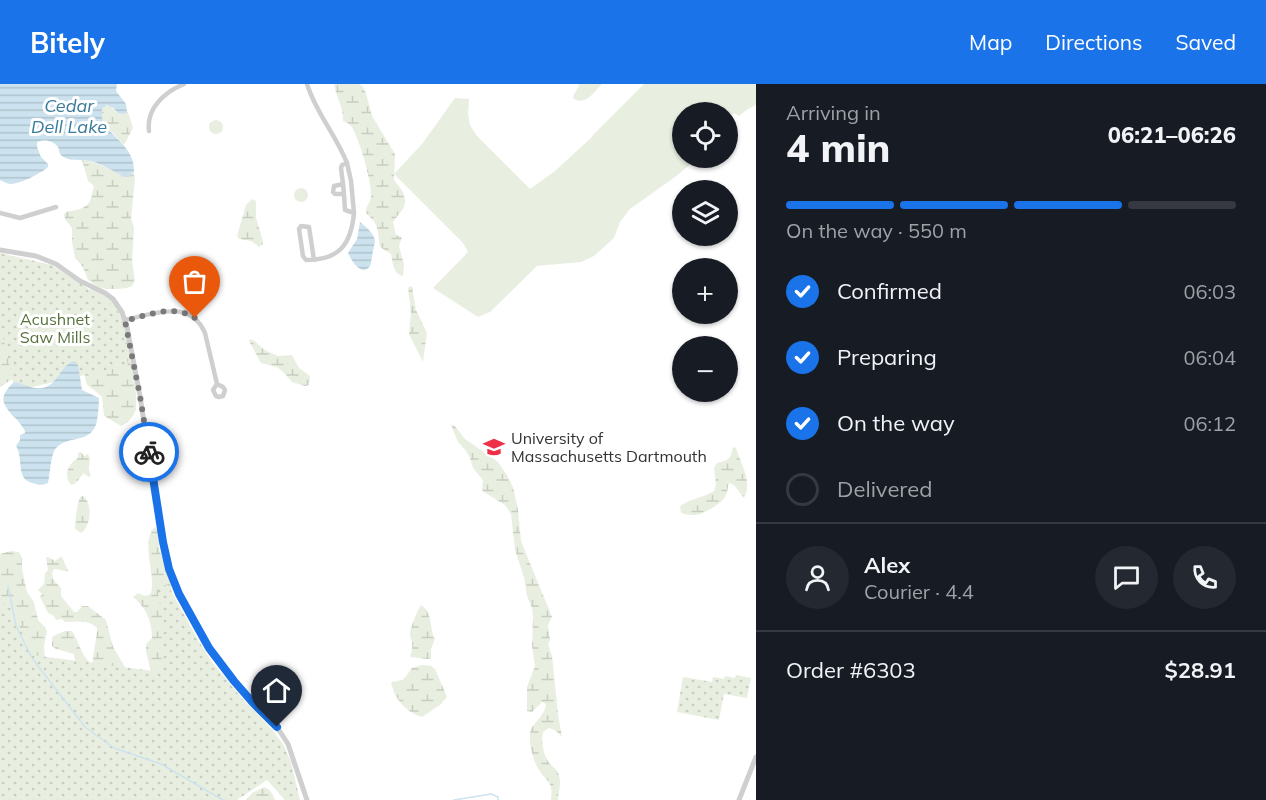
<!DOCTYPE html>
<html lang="en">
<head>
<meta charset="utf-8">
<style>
  body { margin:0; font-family:Mulish,sans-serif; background:#242831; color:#f1f3f6; height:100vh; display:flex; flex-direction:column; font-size:22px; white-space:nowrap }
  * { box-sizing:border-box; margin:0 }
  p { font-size:20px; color:#9ea1a6 }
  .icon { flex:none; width:33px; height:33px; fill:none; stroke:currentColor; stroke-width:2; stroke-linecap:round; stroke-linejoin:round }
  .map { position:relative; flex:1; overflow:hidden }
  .side { display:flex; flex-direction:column; background:#171b24; width:510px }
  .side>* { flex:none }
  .tools { position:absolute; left:672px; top:18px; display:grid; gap:12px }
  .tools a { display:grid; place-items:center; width:66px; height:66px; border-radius:50%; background:#171b24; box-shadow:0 2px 4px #0004; font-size:30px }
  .pin { position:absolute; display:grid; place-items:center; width:51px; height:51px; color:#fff; margin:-62px -26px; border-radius:50% 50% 50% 0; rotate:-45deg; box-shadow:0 0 6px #0007 }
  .pin .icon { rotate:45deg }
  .courier { position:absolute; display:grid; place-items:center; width:60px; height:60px; margin:-30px; border:4px solid #1a73e8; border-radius:50%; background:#fff; color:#222; box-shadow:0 2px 8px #0007 }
  .headline em { font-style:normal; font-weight:800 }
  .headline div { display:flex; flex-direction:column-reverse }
  .headline { display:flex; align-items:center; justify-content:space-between; height:102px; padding:0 30px }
  h1 { font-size:39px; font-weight:800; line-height:45px }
  .bar { display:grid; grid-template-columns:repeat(4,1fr); gap:9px 6px; align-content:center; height:72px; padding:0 30px }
  .bar i { height:8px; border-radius:4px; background:#363941 }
  .bar .current { background:#1a73e8 }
  .bar p { grid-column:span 4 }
  .line { display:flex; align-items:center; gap:15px; padding:0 30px; border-top:2px solid #363941 }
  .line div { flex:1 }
  .round { display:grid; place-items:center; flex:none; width:63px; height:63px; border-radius:32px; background:#242831 }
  ol { padding:0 30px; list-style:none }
  li { display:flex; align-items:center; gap:18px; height:66px }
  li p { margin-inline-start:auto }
  li .icon { padding:6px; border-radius:50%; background:#1a73e8; color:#fff; stroke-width:4 }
  li:last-child { color:#9ea1a6 }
  li i { width:33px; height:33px; border:3px solid #363941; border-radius:50% }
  header { display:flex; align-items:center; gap:36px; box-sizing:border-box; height:84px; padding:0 30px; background:#1a73e8; color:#fff }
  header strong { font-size:28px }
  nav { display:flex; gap:33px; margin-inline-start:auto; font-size:21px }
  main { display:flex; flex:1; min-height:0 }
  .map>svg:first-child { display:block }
  .grass { fill:#e9efe0 }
  .forest { fill:url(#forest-firs) }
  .wetland { fill:url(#wetland-marsh) }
  .park { fill:url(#park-dots) }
  .water { fill:url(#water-rules) }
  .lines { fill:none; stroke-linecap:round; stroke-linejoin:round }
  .stream { stroke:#cce3ef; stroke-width:1.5 }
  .minor { stroke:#cfcfcf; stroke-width:4.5 }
  .tertiary { stroke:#cfcfcf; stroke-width:5 }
  .done { stroke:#7a7a7a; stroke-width:6; stroke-dasharray:0 10.8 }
  .route { stroke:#1a73e8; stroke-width:8 }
  .labels { text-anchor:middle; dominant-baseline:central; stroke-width:6; stroke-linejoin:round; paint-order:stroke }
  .park-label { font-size:16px; fill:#58713c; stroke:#fff }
  .poi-label { font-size:16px; fill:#323232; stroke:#fff; text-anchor:start }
  .water-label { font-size:18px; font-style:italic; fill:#3a7a9a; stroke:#fff }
</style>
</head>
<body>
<header>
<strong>Bitely</strong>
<nav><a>Map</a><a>Directions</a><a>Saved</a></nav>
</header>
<main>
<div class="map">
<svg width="756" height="716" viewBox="0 0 756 716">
  <defs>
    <pattern id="forest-firs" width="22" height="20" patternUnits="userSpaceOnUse" patternTransform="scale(1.5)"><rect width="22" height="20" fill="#e9efe0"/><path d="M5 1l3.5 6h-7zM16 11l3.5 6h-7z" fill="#c8cdc1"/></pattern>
    <pattern id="wetland-marsh" width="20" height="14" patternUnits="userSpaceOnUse" patternTransform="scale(1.5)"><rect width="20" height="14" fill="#e9efe0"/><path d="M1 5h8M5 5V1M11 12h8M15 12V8" fill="none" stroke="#c8cdc1"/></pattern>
    <pattern id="park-dots" width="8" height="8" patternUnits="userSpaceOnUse" patternTransform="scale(1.5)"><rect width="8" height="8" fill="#e9efe0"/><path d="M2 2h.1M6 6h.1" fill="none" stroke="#c8cdc1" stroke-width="1.8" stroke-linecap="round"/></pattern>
    <pattern id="water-rules" width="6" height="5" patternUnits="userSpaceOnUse" patternTransform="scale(1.5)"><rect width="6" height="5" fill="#cce3ef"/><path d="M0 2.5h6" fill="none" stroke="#b0c3cd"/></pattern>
  </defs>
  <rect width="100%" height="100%" fill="#fff"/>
  <path class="grass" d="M644 0H756V21L748 25 739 32 734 29 728 35V28H682V74H698L675 93 630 125 620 138 614 154 594 172 581 178 537 182 490 228 478 233 433 204 468 168 463 159 394 90 422 60 455 14 469 15 468 30 470 41 477 52 530 105 555 87 593 52V51Z"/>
  <g class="forest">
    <path d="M578 0H602C594 8 585 23 573 14L574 10 579 2Z"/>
    <circle cx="216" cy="43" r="7"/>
    <circle cx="301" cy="111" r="7"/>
  </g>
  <g class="wetland">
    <path d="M334 0H359L363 3 366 9 372 32 395 70 394 96C401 105 409 112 403 125 400 129 396 133 393 138L396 151 402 153 399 162 404 181 403 192C393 190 393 179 391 170L380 163C377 145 380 142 366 129 365 122 371 119 371 112 372 98 359 53 351 42 348 39 346 38 343 37 344 24 336 13 334 0Z"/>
    <path d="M109 21 116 28 124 30 127 28 129 31 133 44 124 61 104 40 101 31 102 25 105 22Z"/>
    <path d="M82 76C98 77 113 88 129 93L134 87 135 95 131 134 134 144 132 177 135 197 132 202 127 204 118 205H106L98 203 88 196 83 183 75 174 72 158V144L65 135 64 130 66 128C74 126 85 126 90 117 92 113 92 107 94 102L88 97Z"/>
    <path d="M252 115 256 117V134L263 157V160L259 163 251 157 239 155 237 152 246 121Z"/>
    <path d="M0 196 89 206 91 205C98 208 111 212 116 218 126 233 139 307 136 325 134 332 128 339 121 342L104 332 102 313C87 298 86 308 84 282L11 296 0 303Z"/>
    <path d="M410 202 412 203 416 226 427 249 423 278 409 250 411 229 408 204Z"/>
    <path d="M250 255C256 257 257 259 261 263 265 267 273 269 278 272L292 271 299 284 310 292 309 301 305 302 292 298 284 289 277 283 261 279 249 257Z"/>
    <path d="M451 341H454L465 355 498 378 507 391 513 403 518 426 521 457 552 533 548 541 550 556 548 560 552 572 558 630 562 653 556 647 549 644 543 648C541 658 543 672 550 680 554 684 558 686 559 692 562 700 558 708 558 716H551C553 696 548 700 539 686 533 677 529 661 530 649 532 639 539 637 543 629 544 628 546 622 546 620L542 618 532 628 527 627V603L535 582 532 562 533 534 532 524 527 512 524 493 515 466 511 430 505 421 484 408 482 406 483 396 473 384 470 374 466 367 458 358Z"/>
    <path d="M734 363 736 364C741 381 753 397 744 414L734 401 729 399C727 404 728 409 725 413 722 419 706 428 700 430 695 432 686 431 681 429L680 422C690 415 704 413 714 407L716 400 714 384 717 379C721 378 727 377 730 373 732 370 731 367 734 363Z"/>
    <path d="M81 368 84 372 88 370C92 378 88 379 89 386 90 388 90 390 91 392L89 393 83 389C80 394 77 400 71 401 63 391 68 380 78 374V369Z"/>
    <path d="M83 412C93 419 91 443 81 449L75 445C75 435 77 422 80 413Z"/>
    <path d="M155 443 158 447 159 465 169 492 173 515 172 583 0 716V470L11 467 19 468 22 474V485L27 508 34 518 38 536 45 543 47 547 44 562 45 578 75 577 74 570 56 565 52 562V555L53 552 65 547H72C79 557 81 572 91 579L93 577C93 566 97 556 97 544 88 535 77 538 65 538L62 535 56 536 54 532 48 529 40 513 42 510 38 506 44 500 45 489 48 486 46 473H48L55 477 60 473H62L68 487C63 488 60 485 54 485L52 489 53 495 61 504V512L74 528H77L82 522H88L106 536 113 563 133 596 151 589 146 567V560L152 554C152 543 148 527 140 520 138 517 135 515 133 513L138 509C142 511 147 514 151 509 152 506 152 502 152 499 152 484 142 453 155 443Z"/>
    <path d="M421 521C433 528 429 544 435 555L431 565V574L428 575 410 573C411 569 413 564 412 559 411 552 410 556 410 549 411 543 417 526 421 521Z"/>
    <path d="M422 581 431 582 435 585 447 613 440 621 422 633C412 631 399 620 395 610 393 607 393 603 391 600L392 598 403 596 412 584Z"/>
    <path d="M264 703C271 705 273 711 275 716H246L252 709Z"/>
  </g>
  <g class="park">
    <path d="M0 169 52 181 110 219C125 235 125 260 128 281L15 307 0 239Z"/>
    <path d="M168 501 198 556 212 578 246 619 274 648 283 660 291 678 300 716H285L267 696 237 716H0V526L7 514 32 571 161 588 162 534 157 502Z"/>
    <path d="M736 591 751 594 747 614 724 610 719 636 677 628 683 593 712 598 713 593 724 595 725 592 735 594Z"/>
  </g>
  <g class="water">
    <path d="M0 0H117L116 7 126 20 127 28 124 30 118 29 113 24 107 21 102 25C97 49 135 57 134 87L129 93H125C114 88 101 79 90 77 81 75 69 78 62 72 58 68 60 68 58 63 53 56 44 55 37 58V63L41 73 48 80V83C40 90 20 100 10 100 8 100 2 97 0 96Z"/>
    <path d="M360 138C366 143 374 149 375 157 374 161 371 180 370 182 362 194 351 176 348 169L357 155Z"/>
    <path d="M74 277 78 281 82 306 99 314C99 322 98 329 97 337 91 361 70 350 56 364 51 369 50 391 48 399 43 401 39 401 33 399 15 396 24 374 16 362L20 356V351L25 349V347C22 342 18 336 13 332 0 317 0 312 14 298 23 299 32 306 42 304 58 302 59 282 74 277Z"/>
  </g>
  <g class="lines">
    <g class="stream">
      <path d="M8 502 16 542 32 574 85 643 114 664 161 680 223 716"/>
      <path d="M454 716 491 710 498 713V716"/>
    </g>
    <g class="minor">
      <path d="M307 0C316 29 336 51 347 79"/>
      <path d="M149 47C146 24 165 8 184 0"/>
      <path d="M343 100 341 84 342 81 347 79 351 97 354 129"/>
      <path d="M0 129 20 134 56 123"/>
      <path d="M314 176 309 143 301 142 299 145 303 172 306 176C339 176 351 161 354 129L345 126 344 110H335L333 108 334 102 343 100 344 110"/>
      <path d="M125 236C152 230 190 214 205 249L217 300 223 303 225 306 223 312 219 313 216 312 213 306 217 300"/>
    </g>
    <g class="tertiary">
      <path d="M0 166 36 172 56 180 80 197 105 209 113 215 122 228 127 243 140 312 159 436 169 485 179 510 209 564 234 597 277 643 288 660 307 716"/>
      <path d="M739 716 756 673"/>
    </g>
  </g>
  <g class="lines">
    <path class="done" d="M149 368 140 312 125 237C148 231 173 220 195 234"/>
    <path class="route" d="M149 368 163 458 169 485 179 510 209 564 234 597 253 619 277 643"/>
  </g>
  <defs>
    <symbol id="university-bare" viewBox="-9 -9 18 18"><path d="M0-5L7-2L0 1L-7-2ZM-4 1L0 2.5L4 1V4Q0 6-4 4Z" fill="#ee2f48" stroke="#fff" stroke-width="2.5" paint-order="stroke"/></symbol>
  </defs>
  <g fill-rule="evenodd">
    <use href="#university-bare" x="479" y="348" width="30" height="30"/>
  </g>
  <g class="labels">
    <g class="park-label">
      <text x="55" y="235">Acushnet<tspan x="55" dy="18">Saw Mills</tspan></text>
    </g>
    <g class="poi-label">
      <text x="511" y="354">University of<tspan x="511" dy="18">Massachusetts Dartmouth</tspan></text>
    </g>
    <g class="water-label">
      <text x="69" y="21">Cedar<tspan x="69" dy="21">Dell Lake</tspan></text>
    </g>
  </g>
</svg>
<div class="tools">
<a><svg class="icon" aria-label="locate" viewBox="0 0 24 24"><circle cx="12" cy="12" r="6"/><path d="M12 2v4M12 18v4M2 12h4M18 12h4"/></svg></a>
<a><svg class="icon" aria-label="layers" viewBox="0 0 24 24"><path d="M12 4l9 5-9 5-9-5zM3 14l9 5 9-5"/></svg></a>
<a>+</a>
<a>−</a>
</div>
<div class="pin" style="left:195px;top:234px;background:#ea580c"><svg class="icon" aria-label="bag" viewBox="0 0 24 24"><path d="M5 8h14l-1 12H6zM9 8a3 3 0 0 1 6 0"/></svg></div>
<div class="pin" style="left:277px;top:643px;background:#1f2937"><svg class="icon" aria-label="home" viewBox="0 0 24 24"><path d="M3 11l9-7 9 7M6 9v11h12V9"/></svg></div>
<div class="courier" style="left:149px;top:368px"><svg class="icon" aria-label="bike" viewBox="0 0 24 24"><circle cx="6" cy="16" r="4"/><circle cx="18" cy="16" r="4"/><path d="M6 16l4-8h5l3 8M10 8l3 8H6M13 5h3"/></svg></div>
</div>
<section class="side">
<div class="headline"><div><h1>4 min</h1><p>Arriving in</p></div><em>06:21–06:26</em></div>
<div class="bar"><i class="current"></i><i class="current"></i><i class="current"></i><i></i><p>On the way · 550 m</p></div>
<ol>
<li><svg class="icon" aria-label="check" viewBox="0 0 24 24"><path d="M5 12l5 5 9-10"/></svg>Confirmed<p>06:03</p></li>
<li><svg class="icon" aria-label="check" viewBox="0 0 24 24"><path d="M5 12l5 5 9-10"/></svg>Preparing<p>06:04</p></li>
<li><svg class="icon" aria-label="check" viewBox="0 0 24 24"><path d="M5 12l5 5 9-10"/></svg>On the way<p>06:12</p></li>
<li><i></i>Delivered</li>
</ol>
<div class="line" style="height:108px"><a class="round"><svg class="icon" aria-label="person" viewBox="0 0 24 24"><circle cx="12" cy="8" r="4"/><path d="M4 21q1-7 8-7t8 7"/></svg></a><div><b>Alex</b><p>Courier · 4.4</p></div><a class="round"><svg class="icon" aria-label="chat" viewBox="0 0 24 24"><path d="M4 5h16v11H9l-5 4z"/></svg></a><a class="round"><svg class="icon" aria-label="phone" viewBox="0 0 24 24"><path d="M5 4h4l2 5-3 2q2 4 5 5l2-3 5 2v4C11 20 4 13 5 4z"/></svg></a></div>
<div class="line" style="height:78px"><div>Order #6303</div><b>$28.91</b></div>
</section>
</main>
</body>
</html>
